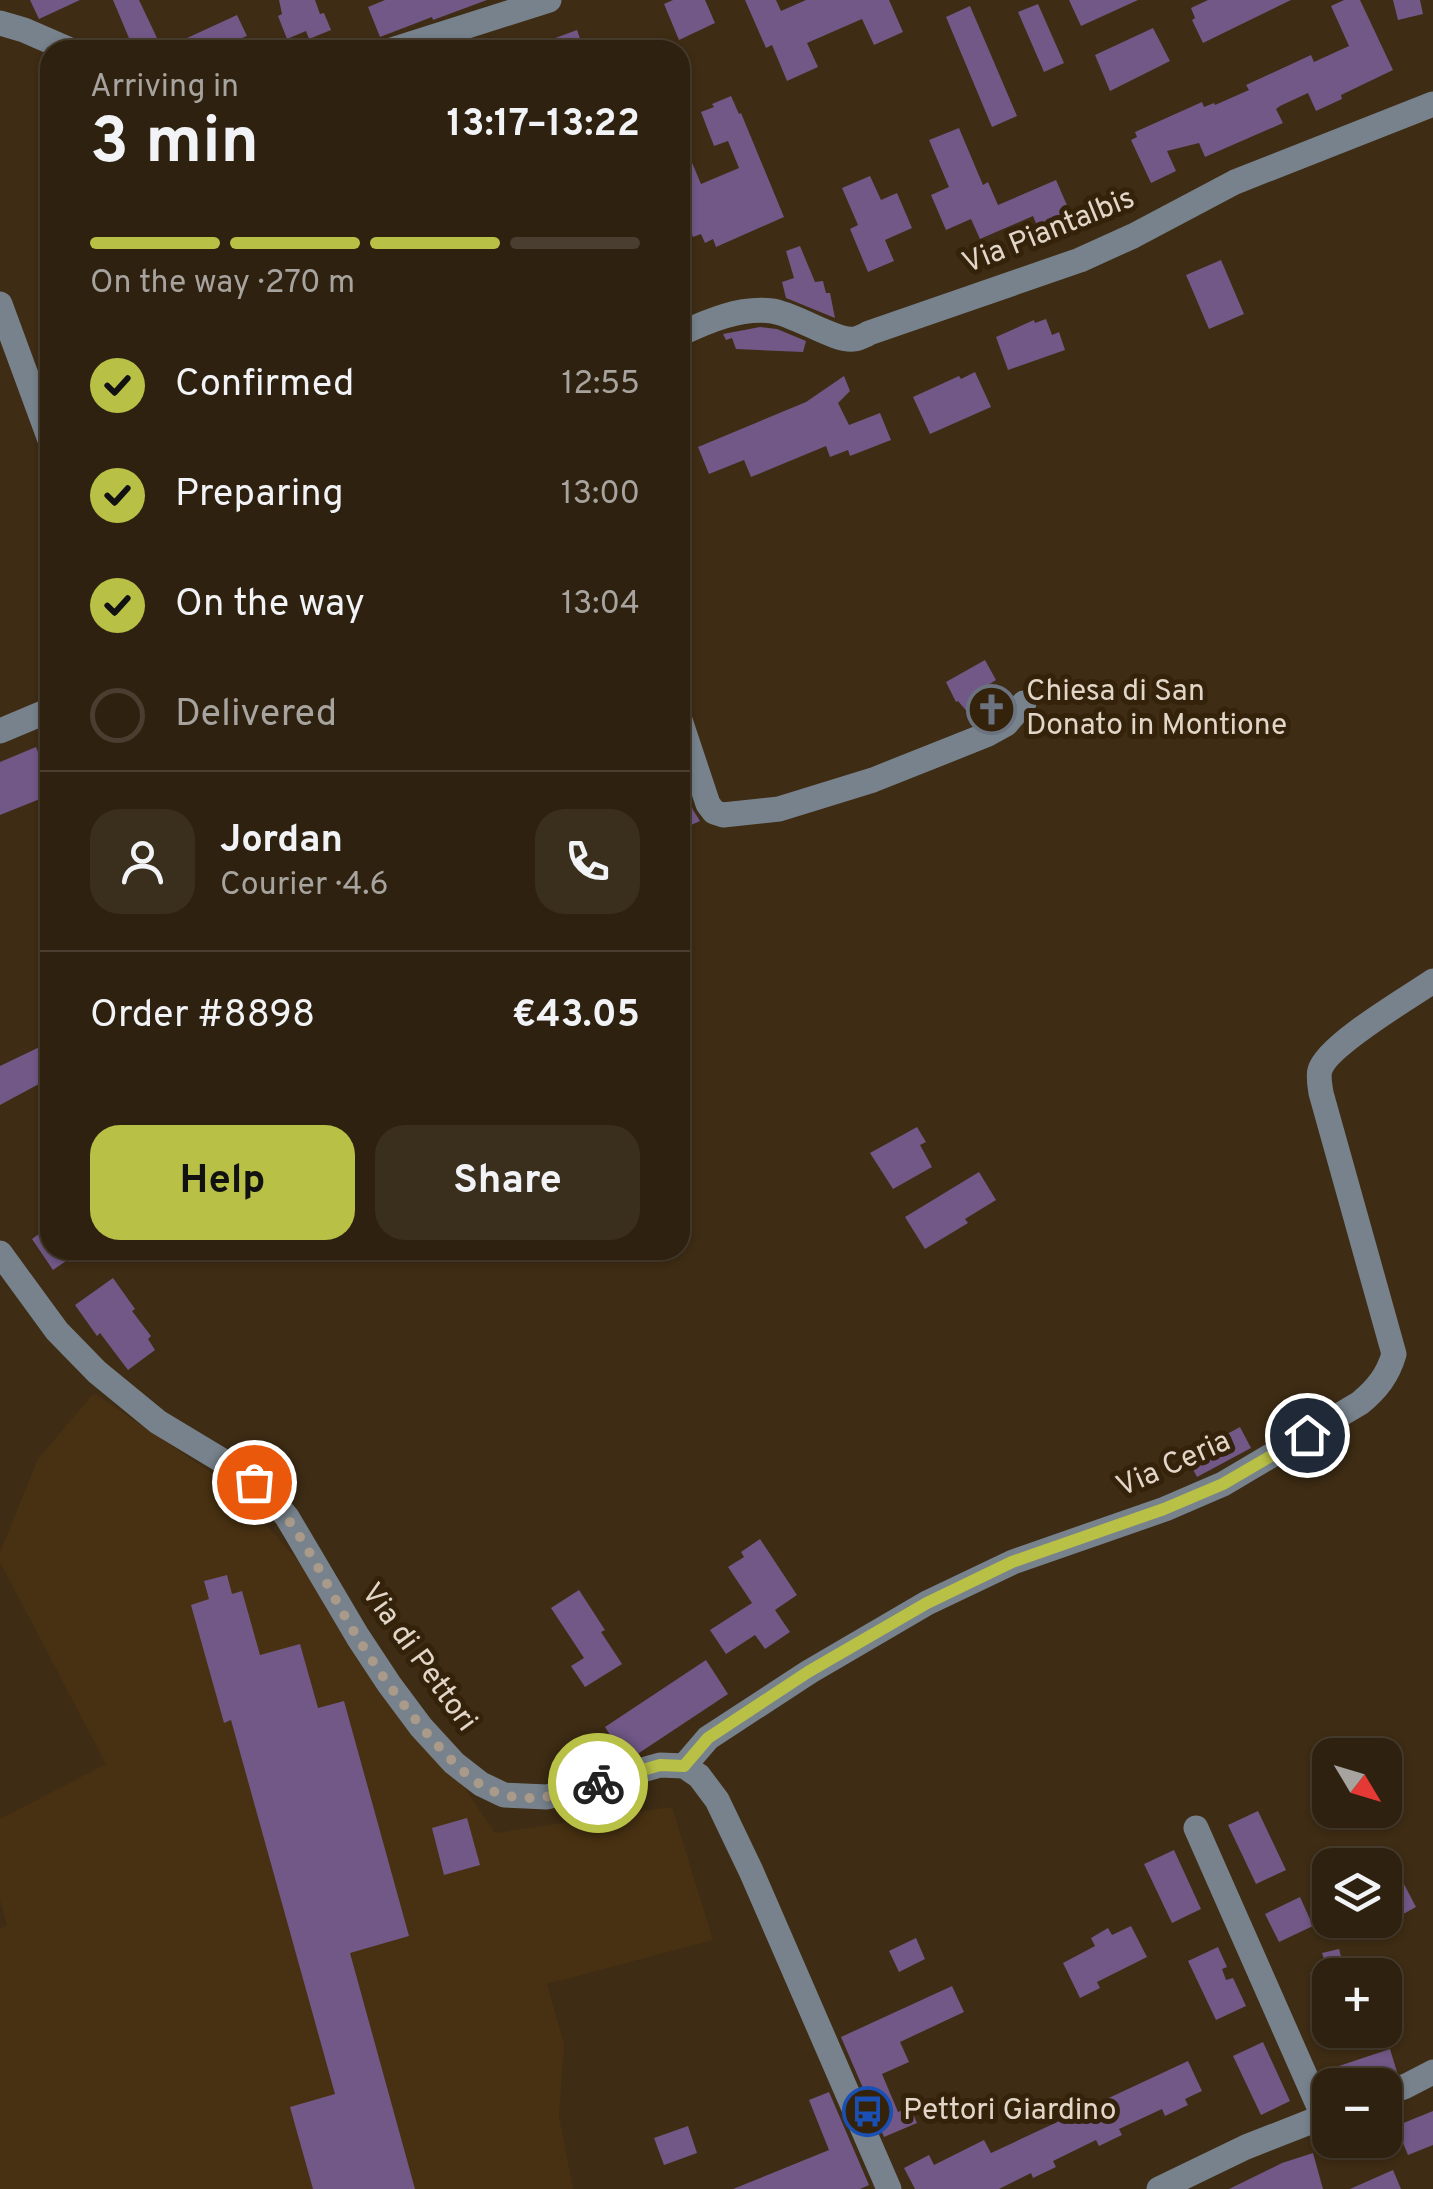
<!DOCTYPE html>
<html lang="en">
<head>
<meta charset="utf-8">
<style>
  body { margin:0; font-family:Overpass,sans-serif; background:#3a2e1d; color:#f1f3f6; height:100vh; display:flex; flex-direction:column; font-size:38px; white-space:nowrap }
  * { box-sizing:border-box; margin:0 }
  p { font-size:32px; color:#a7a39e }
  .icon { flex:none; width:55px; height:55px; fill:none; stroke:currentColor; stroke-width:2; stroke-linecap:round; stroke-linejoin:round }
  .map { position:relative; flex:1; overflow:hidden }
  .panel { position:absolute; left:40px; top:40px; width:650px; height:1220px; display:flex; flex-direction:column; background:#2e210f; border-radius:30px; box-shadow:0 2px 8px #0004,0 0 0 2px #493e2f }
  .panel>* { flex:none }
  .needle { width:65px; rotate:128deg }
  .controls { position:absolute; left:1312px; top:1738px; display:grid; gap:20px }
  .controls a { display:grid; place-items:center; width:90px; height:90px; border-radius:20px; background:#2e210f; box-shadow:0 2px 8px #0004,0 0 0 2px #493e2f; font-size:50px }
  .pin { position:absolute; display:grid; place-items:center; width:85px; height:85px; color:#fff; margin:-42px; border:5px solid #fff; border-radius:50%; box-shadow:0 2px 10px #0007 }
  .courier { position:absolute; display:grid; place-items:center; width:100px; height:100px; margin:-50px; border:8px solid #b9c046; border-radius:50%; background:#fff; color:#222; box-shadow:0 2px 12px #0007 }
  .headline em { font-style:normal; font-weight:700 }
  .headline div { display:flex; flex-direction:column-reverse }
  .headline { display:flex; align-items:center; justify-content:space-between; height:170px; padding:0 50px }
  h1 { font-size:65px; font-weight:700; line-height:75px }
  .bar { display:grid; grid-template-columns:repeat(4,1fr); gap:15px 10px; align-content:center; height:120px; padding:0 50px }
  .bar i { height:12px; border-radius:8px; background:#493e2f }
  .bar .current { background:#b9c046 }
  .bar p { grid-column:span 4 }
  .line { display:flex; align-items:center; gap:25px; padding:0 50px; border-top:2px solid #493e2f }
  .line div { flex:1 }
  .round { display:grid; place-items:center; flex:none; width:105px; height:105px; border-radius:30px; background:#3a2e1d }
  ol { padding:0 50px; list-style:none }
  li { display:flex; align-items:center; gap:30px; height:110px }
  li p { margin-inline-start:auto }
  li .icon { padding:10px; border-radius:50%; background:#b9c046; color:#111; stroke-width:4 }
  li:last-child { color:#a7a39e }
  li i { width:55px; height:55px; border:5px solid #493e2f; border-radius:50% }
  .cta { display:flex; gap:20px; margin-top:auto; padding:20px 50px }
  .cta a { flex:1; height:115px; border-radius:30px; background:#b9c046; color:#111; font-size:40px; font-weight:700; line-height:115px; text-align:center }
  .cta a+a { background:#3a2e1d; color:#f1f3f6 }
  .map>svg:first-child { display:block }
  .built { fill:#483112 }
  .building { fill:#715887 }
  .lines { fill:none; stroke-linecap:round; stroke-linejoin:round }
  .minor { stroke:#77828c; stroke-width:25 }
  .done { stroke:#a99a89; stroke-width:10; stroke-dasharray:0 18 }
  .route { stroke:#b9c046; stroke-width:12 }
  .labels { text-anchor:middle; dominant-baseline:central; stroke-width:10; stroke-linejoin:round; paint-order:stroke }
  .street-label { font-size:30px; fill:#e2d6c8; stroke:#34220a }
  .poi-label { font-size:30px; fill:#e2d6c8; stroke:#34220a; text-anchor:start }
</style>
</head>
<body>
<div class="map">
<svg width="1433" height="2189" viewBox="0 0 1433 2189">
  <rect width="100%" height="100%" fill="#3e2c14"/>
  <path class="built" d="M94 1393 235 1489 307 1571 456 1775 495 1833 672 1807 713 1940 547 1984 564 2044 559 2116 573 2189H0V1929L7 1925 0 1900V1819L106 1764 0 1562V1552L38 1459Z"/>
  <g class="building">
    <path d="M30 0H80L39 19Z"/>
    <path d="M113 0H139L157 38 155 41 134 50Z"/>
    <path d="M279 0H315L320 14 324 13 331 30 309 39 306 31 287 39 278 16 282 14Z"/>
    <path d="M385 0H487L433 20 432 17 380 37 368 7Z"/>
    <path d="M673 0H705L715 23 679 40 664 4Z"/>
    <path d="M745 0H776L781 11 806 0H889L903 32 874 45 862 19 807 43 818 67 787 81 772 45 766 48Z"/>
    <path d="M1069 0H1138L1081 26Z"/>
    <path d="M1208 0H1291L1203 43 1192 20 1195 18 1191 8Z"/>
    <path d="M1344 0H1360L1393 70 1341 95 1342 99 1316 111 1308 93 1280 106 1276 109 1283 123 1205 157 1199 143 1167 151 1176 171 1151 183 1131 140 1137 137 1135 132 1202 102 1204 107 1214 103 1215 105 1249 90 1246 85 1311 55 1314 62 1349 46 1331 6Z"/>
    <path d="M1393 0H1420L1423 14 1398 20Z"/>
    <path d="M1038 4 1064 63 1044 72 1018 12Z"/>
    <path d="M970 6 1017 116 992 127 946 17Z"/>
    <path d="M237 15 247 36 242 38 248 50H192L187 38Z"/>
    <path d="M1153 28 1170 61 1110 91 1095 55Z"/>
    <path d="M577 30 584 50H529L528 48Z"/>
    <path d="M731 96 739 114 741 113 784 217 716 247 713 239 705 243 701 234 693 237 680 203V134L701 184 739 168 728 141 714 146 701 112 714 107 712 104Z"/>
    <path d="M959 128 983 185 988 182 998 205 1056 180 1073 219 1040 233 1033 216 980 239 971 219 946 230 931 195 949 187 929 140Z"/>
    <path d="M870 176 881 200 897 193 912 228 885 240 894 261 868 272 850 229 858 225 842 188Z"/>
    <path d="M800 246 815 282 823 281 826 293H830L835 318 786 298 782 282 794 278 786 251Z"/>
    <path d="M1221 260 1244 314 1209 329 1186 275Z"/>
    <path d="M1046 319 1052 335 1059 332 1065 350 1008 370 996 337 1034 320 1035 323Z"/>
    <path d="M760 327 777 329 806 341 803 352 736 349 732 338 726 340 723 334Z"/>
    <path d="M975 372 991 407 930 434 913 397 959 376 961 379Z"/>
    <path d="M844 376 850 391 838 403 849 425 880 413 891 440 850 456 848 450 830 457 826 446 751 477 744 460 709 474 698 447 806 402Z"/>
    <path d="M985 660 996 680 985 687 1000 707 996 711 987 716 985 714 976 722 958 701 956 702 946 682Z"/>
    <path d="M36 747 42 762 38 764 50 795 0 815V762Z"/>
    <path d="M686 789 693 810 700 821 680 830V792Z"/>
    <path d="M50 1042V1078L0 1105V1066Z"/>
    <path d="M917 1127 926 1142 920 1145 932 1167 893 1189 870 1153Z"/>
    <path d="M979 1172 996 1200 965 1219 968 1223 925 1249 905 1217Z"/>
    <path d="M50 1226V1250H82L53 1270 32 1239Z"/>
    <path d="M113 1278 135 1309 132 1311 151 1336 148 1339 155 1350 128 1370 100 1333 97 1336 75 1305Z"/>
    <path d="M1240 1427 1251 1448 1197 1477 1186 1456Z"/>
    <path d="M760 1539 797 1595 775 1610 790 1632 765 1649 755 1635 726 1654 710 1630 752 1603 728 1567 744 1557 741 1552Z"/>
    <path d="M227 1575 232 1594 242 1591 260 1655 300 1644 318 1708 344 1701 409 1936 350 1953 415 2189H313L290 2107 335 2094 231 1720 224 1723 191 1605 209 1599 204 1581Z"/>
    <path d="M579 1590 605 1630 601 1632 622 1664 585 1687 571 1666 584 1658 551 1608Z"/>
    <path d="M706 1660 728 1694 636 1755 625 1758 605 1727Z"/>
    <path d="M1258 1811 1286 1870 1256 1884 1228 1825Z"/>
    <path d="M467 1818 480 1865 444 1875 432 1828Z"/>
    <path d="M1385 1848 1416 1907 1385 1924Z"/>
    <path d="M1174 1850 1201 1909 1172 1923 1144 1864Z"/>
    <path d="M1300 1897 1313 1926 1279 1942 1265 1914Z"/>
    <path d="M1131 1926 1147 1957 1097 1982 1100 1988 1080 1998 1063 1963 1095 1946 1091 1938 1108 1928 1112 1935Z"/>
    <path d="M916 1938 925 1959 899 1972 889 1951Z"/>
    <path d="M1218 1947 1227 1967 1222 1969 1226 1980 1233 1978 1246 2006 1216 2020 1188 1961Z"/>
    <path d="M1339 1949 1346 1975H1330V2027H1325L1310 1973 1327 1968 1322 1953Z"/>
    <path d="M952 1986 964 2012 900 2042 909 2062 882 2074 898 2112 910 2107 917 2123 884 2137 841 2037Z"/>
    <path d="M1263 2042 1290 2101 1261 2115 1233 2056Z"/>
    <path d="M1390 2049 1397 2072 1379 2079 1372 2085H1341L1336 2067Z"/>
    <path d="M1188 2061 1202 2091 1185 2099 1188 2105 1165 2116 1162 2109 1119 2129 1122 2135 1099 2146 1096 2140 1053 2161 1056 2167 1033 2178 1031 2173 999 2189H915L904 2168 929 2155 934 2165 984 2140 991 2153Z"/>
    <path d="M829 2092 869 2185 860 2189H733L829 2150 809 2100Z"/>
    <path d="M1433 2111V2145L1408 2155 1396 2126Z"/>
    <path d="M688 2126 697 2153 664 2165 654 2138Z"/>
    <path d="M1313 2153 1323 2189H1229L1282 2163Z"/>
    <path d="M1393 2170 1401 2189H1350Z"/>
  </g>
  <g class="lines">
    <g class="minor">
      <path d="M0 23 24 30 70 50"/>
      <path d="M392 50 549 0"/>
      <path d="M0 304 50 440"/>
      <path d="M680 334C708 321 740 307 772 311 795 314 836 342 854 339 857 339 866 335 869 333L1080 260 1133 236 1235 182 1433 104"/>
      <path d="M680 720 708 804 714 812 723 815 779 809 873 780 986 735 1006 724 1024 703"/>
      <path d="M0 731 50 710"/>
      <path d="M0 1253 57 1331 97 1372 158 1422 246 1475 264 1490 287 1517 358 1637 389 1684 421 1727 454 1763 481 1784 504 1795 547 1797 660 1765 684 1766 699 1776 717 1800 751 1871 889 2189"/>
      <path d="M684 1766 708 1738 809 1672 927 1603 1013 1562 1165 1509 1223 1484 1360 1403C1377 1389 1388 1375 1394 1354L1321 1093C1320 1086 1318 1076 1320 1070 1327 1045 1410 997 1433 981"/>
      <path d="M1196 1828 1323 2116"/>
      <path d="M1385 2094 1406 2086 1433 2072"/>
      <path d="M1159 2189 1246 2147 1330 2114"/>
    </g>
  </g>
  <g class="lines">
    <path class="done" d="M254 1482C296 1518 320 1573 347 1620 374 1666 405 1710 441 1749 458 1767 477 1787 501 1794 535 1804 567 1793 598 1783"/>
    <path class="route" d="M598 1783 660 1765 684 1766 708 1738 808 1672 927 1603 1012 1562 1164 1509 1223 1484 1307 1435"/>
  </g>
  <defs>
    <symbol id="church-ring" viewBox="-11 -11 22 22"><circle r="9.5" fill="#34220a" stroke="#6b7280" stroke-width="1.5"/><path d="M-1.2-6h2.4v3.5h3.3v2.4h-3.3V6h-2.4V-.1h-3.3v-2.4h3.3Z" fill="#6b7280"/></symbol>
    <symbol id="bus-ring" viewBox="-11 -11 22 22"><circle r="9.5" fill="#34220a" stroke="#1a4fb4" stroke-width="1.5"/><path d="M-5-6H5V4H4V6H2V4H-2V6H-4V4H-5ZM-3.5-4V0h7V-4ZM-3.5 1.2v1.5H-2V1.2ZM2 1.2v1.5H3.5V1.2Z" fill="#1a4fb4"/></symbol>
  </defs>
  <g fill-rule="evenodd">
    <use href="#church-ring" x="964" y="682" width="55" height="55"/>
    <use href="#bus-ring" x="840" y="2084" width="55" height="55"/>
  </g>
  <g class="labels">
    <g class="street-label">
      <text transform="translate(1049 232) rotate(-22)">Via Piantalbis</text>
      <text transform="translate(1174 1465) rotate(-24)">Via Ceria</text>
      <text transform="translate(418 1658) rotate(54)">Via di Pettori</text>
    </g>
    <g class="poi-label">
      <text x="1026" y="692">Chiesa di San<tspan x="1026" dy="34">Donato in Montione</tspan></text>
      <text x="903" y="2111">Pettori Giardino</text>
    </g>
  </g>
</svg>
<div class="controls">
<a><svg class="needle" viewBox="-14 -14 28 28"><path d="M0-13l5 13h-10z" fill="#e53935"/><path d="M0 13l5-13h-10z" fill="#a7a39e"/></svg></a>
<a><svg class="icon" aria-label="layers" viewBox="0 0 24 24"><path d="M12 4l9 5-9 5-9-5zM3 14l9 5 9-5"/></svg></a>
<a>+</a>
<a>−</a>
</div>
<div class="pin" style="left:254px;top:1482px;background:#ea580c"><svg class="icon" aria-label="bag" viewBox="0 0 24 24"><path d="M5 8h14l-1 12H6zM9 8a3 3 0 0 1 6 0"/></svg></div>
<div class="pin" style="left:1307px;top:1435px;background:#1f2937"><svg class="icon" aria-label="home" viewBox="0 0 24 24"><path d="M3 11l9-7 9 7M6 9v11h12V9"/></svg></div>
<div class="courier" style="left:598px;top:1783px"><svg class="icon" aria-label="bike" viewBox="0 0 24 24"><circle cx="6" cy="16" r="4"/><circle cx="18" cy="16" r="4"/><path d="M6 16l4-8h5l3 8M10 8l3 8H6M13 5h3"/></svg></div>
<section class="panel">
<div class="headline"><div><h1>3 min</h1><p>Arriving in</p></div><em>13:17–13:22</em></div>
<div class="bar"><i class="current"></i><i class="current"></i><i class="current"></i><i></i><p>On the way · 270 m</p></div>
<ol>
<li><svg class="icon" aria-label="check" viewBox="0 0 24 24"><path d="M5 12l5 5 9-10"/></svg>Confirmed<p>12:55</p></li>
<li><svg class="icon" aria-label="check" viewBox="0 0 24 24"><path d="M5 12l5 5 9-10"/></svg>Preparing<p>13:00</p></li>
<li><svg class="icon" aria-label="check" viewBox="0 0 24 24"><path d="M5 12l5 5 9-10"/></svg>On the way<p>13:04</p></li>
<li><i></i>Delivered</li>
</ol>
<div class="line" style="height:180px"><a class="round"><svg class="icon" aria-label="person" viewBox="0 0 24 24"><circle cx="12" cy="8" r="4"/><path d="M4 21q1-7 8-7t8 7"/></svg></a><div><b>Jordan</b><p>Courier · 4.6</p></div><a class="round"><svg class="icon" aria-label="phone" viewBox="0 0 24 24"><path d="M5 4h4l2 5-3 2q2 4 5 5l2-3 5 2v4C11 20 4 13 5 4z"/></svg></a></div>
<div class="line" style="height:130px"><div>Order #8898</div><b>€43.05</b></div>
<div class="cta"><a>Help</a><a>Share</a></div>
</section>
</div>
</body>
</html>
